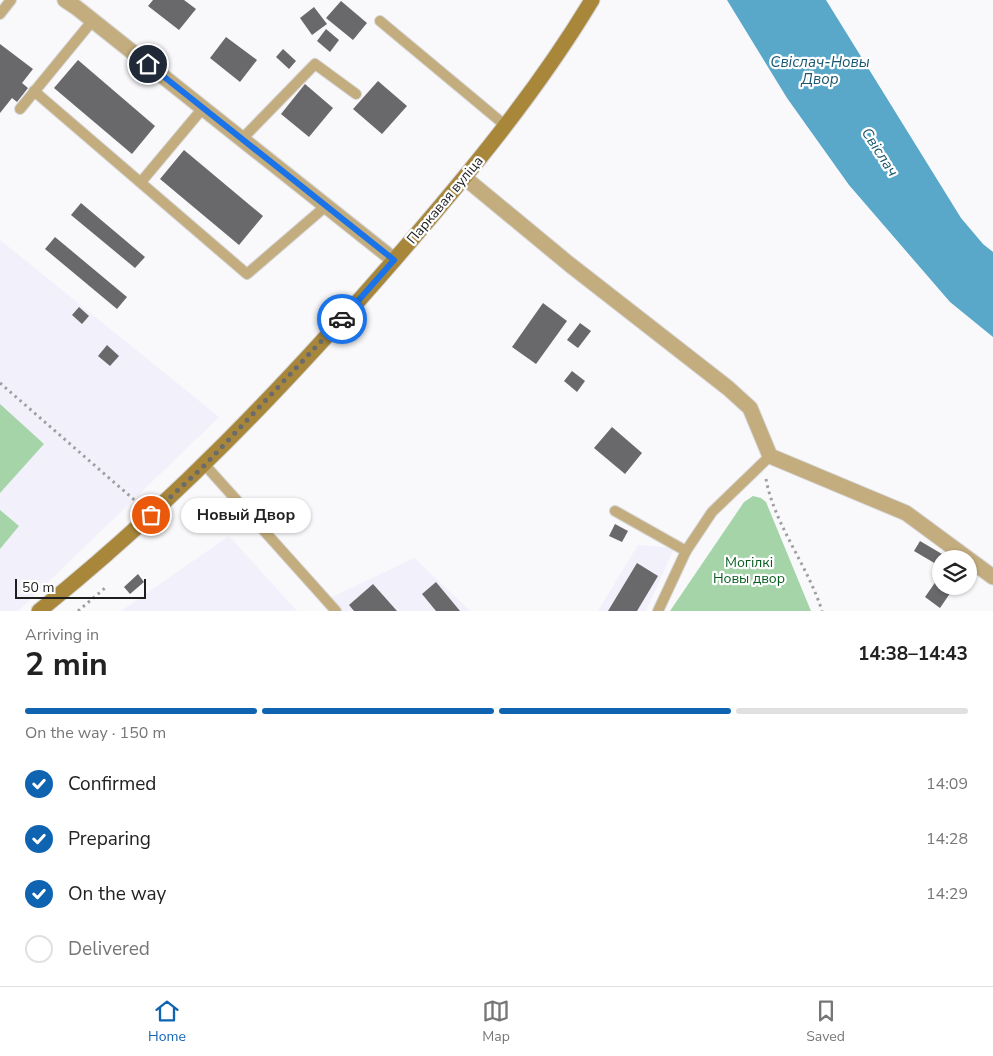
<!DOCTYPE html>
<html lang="en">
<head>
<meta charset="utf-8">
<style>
  body { margin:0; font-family:"Nunito Sans",sans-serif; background:#f2f2f2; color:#222; height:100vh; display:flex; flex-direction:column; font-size:19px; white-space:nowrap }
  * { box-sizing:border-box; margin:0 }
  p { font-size:16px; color:#767676 }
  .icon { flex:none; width:28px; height:28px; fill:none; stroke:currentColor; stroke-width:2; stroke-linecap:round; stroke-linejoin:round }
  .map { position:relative; height:611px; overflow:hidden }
  .drawer { display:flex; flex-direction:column; background:#fff; flex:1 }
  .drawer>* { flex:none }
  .fabs { position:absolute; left:932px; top:550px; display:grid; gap:10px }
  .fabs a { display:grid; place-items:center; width:45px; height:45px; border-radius:50%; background:#fff; box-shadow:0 1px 4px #0004; font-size:25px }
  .scale { position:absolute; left:15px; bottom:12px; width:131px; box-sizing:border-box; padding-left:5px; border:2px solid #1e1e1f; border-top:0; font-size:14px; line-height:18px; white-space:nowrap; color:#1e1e1f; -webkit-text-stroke:4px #fff; paint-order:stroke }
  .pin { position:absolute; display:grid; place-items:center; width:42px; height:42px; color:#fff; margin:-21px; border:2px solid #fff; border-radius:50%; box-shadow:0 1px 5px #0007 }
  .courier { position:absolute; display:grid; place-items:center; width:50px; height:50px; margin:-25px; border:4px solid #1a73e8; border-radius:50%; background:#fff; color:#222; box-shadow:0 1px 6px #0007 }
  .bubble { position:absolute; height:35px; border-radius:18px; background:#fff; box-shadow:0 1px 4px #0004; font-size:16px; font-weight:700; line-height:35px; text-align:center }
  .headline em { font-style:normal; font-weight:700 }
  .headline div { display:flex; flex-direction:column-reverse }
  .headline { display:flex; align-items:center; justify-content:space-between; height:85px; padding:0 25px }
  h1 { font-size:32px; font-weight:700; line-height:38px }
  .bar { display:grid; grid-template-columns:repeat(4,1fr); gap:8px 5px; align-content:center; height:60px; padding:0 25px }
  .bar i { height:6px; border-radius:4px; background:#e0e0e0 }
  .bar .active { background:#0f64b2 }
  .bar p { grid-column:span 4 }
  ol { padding:0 25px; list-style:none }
  li { display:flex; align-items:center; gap:15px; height:55px }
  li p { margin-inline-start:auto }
  li .icon { padding:5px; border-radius:50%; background:#0f64b2; color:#fff; stroke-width:4 }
  li:last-child { color:#767676 }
  li i { width:28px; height:28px; border:2px solid #e0e0e0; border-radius:50% }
  .menu { display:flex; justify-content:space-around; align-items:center; height:70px; border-top:1px solid #e0e0e0; background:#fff; font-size:14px; color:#767676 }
  .menu a { display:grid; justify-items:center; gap:2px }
  .menu .active { color:#0f64b2 }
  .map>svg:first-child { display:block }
  .built { fill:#f1f0fb }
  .green { fill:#a6d4a9 }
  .water { fill:#59a8c9 }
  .building { fill:#69696b }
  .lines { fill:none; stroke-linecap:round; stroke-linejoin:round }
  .lane-casing { stroke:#d6d6d9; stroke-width:12 }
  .street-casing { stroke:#d6d6d9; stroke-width:17 }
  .secondary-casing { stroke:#d6d6d9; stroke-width:17 }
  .path { stroke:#9f9fa1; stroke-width:3; stroke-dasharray:2.5 4; stroke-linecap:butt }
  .lane { stroke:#c3ad7e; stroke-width:10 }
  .street { stroke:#c3ad7e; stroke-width:15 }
  .secondary { stroke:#a8873a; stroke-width:15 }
  .done { stroke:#6b6b6c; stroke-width:5; stroke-dasharray:0 9 }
  .route { stroke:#1a73e8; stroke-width:6 }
  .labels { text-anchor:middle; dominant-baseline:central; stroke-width:4.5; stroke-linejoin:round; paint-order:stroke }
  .street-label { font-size:14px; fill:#1e1e1f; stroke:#fff }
  .park-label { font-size:14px; fill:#065d1f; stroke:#fff }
  .water-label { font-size:15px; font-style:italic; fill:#18576f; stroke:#fff }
</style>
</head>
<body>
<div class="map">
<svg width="993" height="611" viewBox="0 0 993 611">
  <rect width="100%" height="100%" fill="#f9f9fc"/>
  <g class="built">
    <path d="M0 240 219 417 18 611H0Z"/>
    <path d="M229 536 297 611H121Z"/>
    <path d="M638 545 674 548 646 611H598Z"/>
    <path d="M414 558 470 611H333L324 601Z"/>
  </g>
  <g class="green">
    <path d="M0 404 44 444 0 493Z"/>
    <path d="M753 496 761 498 766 502 811 611H670L744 502Z"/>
    <path d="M0 510 19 526 0 549Z"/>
  </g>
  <path class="water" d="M727 0H826L961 218 983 244 993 252V337L950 302 849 185 787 98Z"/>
  <g class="building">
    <path d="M153 0H184L196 9 179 30 148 6Z"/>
    <path d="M341 1 367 23 353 40 326 18Z"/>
    <path d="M314 7 327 24 312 35 300 18Z"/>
    <path d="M326 29 339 40 330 52 317 41Z"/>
    <path d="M226 37 257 60 240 82 210 58Z"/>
    <path d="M0 44 33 69 22 83 28 88 17 102 12 98 0 113Z"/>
    <path d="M283 49 296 61 289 69 276 57Z"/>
    <path d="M78 60 155 126 132 154 54 88Z"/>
    <path d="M378 81 407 106 382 134 353 109Z"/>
    <path d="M305 84 333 108 309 137 281 114Z"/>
    <path d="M184 150 263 216 239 245 160 179Z"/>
    <path d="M81 203 145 257 135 268 71 215Z"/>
    <path d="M55 237 127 297 117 309 45 249Z"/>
    <path d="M543 303 567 321 536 364 512 347Z"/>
    <path d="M79 307 89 316 82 324 72 315Z"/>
    <path d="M580 323 591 331 578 348 567 340Z"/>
    <path d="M107 345 119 356 110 366 98 356Z"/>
    <path d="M572 371 585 381 577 392 564 381Z"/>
    <path d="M612 427 642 453 625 474 594 448Z"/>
    <path d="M615 524 628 531 622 542 609 536Z"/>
    <path d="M920 541 942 554 936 564 914 551Z"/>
    <path d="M637 563 658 576 637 611H608Z"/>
    <path d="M138 574 144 582 130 594 124 587Z"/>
    <path d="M941 574V586H955L940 608 925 597Z"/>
    <path d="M436 582 460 611H436L422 594Z"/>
    <path d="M373 584 397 611H354L349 605Z"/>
  </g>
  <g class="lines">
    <defs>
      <g id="lane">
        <path d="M0 14 11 0"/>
        <path d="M380 21 506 126"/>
        <path d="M34 91 247 274 326 206"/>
        <path d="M20 109 93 20"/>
        <path d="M242 139 315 64 356 94"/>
        <path d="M141 182 203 108"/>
        <path d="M205 465 336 611"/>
        <path d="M615 511 686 551"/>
        <path d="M658 611 686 551 712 512 770 456"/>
      </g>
      <g id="street">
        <path d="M65 0 77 8 394 260"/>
        <path d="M465 178 569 264 728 388 750 408 770 456 906 513 993 577"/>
      </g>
      <path id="secondary" d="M39 611C170 506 286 385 396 258 467 176 536 93 592 0"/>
    </defs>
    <use href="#lane" class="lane-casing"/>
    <use href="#street" class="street-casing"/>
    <use href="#secondary" class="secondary-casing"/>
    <g class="path">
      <path d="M0 383 139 504"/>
      <path d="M766 479C774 524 808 566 822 611"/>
      <path d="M78 611 105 588"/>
    </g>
    <use href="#lane" class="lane"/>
    <use href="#street" class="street"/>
    <use href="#secondary" class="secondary"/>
  </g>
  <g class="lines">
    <path class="done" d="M151 515 205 465 342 319"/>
    <path class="route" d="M148 64 394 260 342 319"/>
  </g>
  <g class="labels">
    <g class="street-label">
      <text transform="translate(445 200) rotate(-50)">Паркавая вуліца</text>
    </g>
    <g class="park-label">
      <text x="749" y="562">Могілкі<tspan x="749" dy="16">Новы двор</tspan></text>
    </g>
    <g class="water-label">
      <text x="820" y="62">Свіслач-Новы<tspan x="820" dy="17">Двор</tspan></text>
      <text transform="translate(880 152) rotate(57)">Свіслач</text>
    </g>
  </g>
</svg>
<div class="fabs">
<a><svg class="icon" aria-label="layers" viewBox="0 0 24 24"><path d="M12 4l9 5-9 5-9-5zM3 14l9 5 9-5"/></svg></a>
</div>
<div class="scale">50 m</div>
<div class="pin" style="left:151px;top:515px;background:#ea580c"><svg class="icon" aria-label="bag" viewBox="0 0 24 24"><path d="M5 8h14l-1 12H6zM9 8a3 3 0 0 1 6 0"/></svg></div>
<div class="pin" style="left:148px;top:64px;background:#1f2937"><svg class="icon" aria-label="home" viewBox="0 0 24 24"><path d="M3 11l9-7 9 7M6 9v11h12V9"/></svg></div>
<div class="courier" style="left:342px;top:319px"><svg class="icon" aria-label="car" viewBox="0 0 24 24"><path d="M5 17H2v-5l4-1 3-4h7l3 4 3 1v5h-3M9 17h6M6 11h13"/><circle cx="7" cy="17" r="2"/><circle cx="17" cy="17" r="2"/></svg></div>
<div class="bubble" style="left:181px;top:498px;width:130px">Новый Двор</div>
</div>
<section class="drawer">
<div class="headline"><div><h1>2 min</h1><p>Arriving in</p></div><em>14:38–14:43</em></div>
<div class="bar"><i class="active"></i><i class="active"></i><i class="active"></i><i></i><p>On the way · 150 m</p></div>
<ol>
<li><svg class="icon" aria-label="check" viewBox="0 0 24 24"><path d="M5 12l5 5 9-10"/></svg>Confirmed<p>14:09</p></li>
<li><svg class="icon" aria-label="check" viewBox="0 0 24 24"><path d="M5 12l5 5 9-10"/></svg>Preparing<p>14:28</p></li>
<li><svg class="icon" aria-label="check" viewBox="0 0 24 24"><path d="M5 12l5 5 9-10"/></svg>On the way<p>14:29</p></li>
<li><i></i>Delivered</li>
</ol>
</section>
<nav class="menu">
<a class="active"><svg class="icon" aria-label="home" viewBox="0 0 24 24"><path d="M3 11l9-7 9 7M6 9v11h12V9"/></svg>Home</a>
<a><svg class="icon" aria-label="map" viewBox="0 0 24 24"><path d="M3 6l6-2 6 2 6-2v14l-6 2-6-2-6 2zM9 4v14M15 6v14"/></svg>Map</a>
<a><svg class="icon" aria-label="saved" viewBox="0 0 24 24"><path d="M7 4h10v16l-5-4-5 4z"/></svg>Saved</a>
</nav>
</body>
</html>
